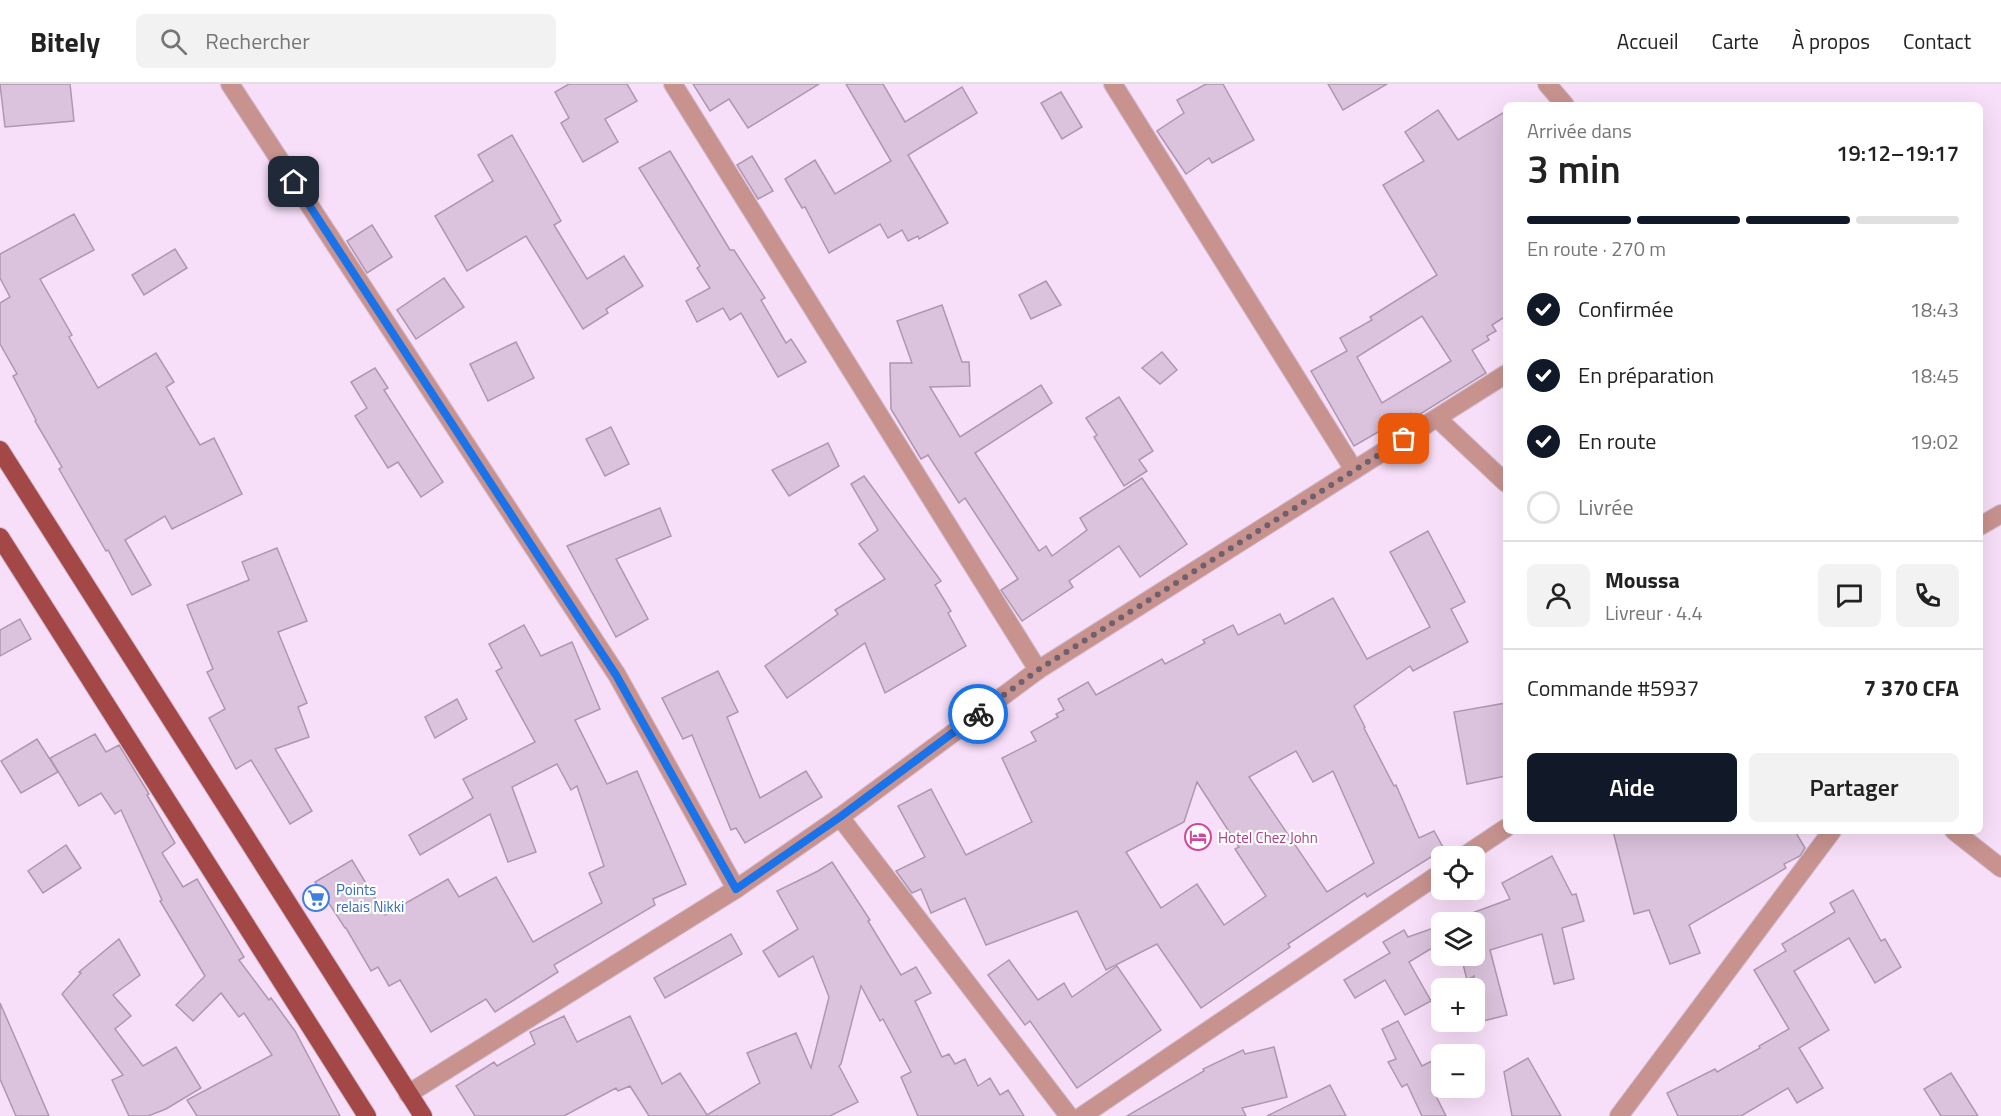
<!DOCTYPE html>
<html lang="fr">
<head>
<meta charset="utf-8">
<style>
  body { margin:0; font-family:"Titillium Web",sans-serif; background:#f2f2f2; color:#222; height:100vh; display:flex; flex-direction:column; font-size:22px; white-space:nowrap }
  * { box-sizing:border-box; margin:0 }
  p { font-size:20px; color:#767676 }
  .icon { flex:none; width:33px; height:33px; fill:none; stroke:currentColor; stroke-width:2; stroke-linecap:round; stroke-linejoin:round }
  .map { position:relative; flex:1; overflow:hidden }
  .sheet { position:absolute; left:1503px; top:18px; width:480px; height:732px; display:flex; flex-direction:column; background:#fff; border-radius:9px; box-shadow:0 6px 24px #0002 }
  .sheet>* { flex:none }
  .buttons { position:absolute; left:1431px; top:762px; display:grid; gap:12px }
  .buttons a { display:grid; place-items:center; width:54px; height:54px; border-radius:9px; background:#fff; box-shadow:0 6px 24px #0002; font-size:30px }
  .pin { position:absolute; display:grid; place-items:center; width:51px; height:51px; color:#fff; margin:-26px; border-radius:12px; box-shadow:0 3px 9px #0006 }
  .courier { position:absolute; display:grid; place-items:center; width:60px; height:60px; margin:-30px; border:4px solid #1a73e8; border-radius:50%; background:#fff; color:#222; box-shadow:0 2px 8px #0007 }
  .summary em { font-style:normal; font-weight:600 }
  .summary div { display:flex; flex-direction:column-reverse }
  .summary { display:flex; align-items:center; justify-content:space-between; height:102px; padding:0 24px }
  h1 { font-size:39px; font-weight:600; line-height:45px }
  .bar { display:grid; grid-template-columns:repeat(4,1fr); gap:9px 6px; align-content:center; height:72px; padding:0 24px }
  .bar i { height:8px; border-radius:4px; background:#e0e0e0 }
  .bar .current { background:#111827 }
  .bar p { grid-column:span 4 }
  .line { display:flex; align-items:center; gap:15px; padding:0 24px; border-top:2px solid #e0e0e0 }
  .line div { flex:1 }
  .round { display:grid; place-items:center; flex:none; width:63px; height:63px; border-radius:9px; background:#f2f2f2 }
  ol { padding:0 24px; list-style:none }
  li { display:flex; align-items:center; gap:18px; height:66px }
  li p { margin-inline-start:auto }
  li .icon { padding:6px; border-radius:50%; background:#111827; color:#fff; stroke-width:4 }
  li:last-child { color:#767676 }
  li i { width:33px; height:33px; border:3px solid #e0e0e0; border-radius:50% }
  .primary-button { display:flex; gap:12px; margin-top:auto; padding:12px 24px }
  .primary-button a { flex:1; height:69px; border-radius:9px; background:#111827; color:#fff; font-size:24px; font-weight:600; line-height:69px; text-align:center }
  .primary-button a+a { background:#f2f2f2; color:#222 }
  header { display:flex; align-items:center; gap:36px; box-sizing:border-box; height:84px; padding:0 30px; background:#fff; border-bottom:2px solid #e0e0e0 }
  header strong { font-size:28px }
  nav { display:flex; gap:33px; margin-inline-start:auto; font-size:21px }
  .search { width:420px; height:54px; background:#f2f2f2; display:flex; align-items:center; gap:15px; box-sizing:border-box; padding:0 21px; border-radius:9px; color:#767676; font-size:22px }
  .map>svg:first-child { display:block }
  .building { fill:#dbc3dd; stroke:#ae97af; stroke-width:1.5; fill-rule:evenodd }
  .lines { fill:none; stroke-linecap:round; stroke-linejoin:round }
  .minor-casing { stroke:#d2bcd3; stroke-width:20 }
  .major-casing { stroke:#d2bcd3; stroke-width:20 }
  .minor { stroke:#c8938f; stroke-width:18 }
  .major { stroke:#a34846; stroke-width:18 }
  .done { stroke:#6e606f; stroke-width:6; stroke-dasharray:0 10.8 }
  .route { stroke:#1a73e8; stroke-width:8 }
  .labels { text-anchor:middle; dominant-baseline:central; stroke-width:4.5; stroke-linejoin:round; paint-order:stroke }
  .hotel-label { font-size:15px; fill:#b23c85; stroke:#fff; text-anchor:start }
  .shop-label { font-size:15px; fill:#366cbe; stroke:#fff; text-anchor:start }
</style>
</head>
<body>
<header>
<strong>Bitely</strong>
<div class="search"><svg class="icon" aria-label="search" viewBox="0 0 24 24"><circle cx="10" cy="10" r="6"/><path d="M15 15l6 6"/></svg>Rechercher</div>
<nav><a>Accueil</a><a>Carte</a><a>À propos</a><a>Contact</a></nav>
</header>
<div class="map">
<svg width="2001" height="1032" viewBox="0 0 2001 1032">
  <rect width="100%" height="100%" fill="#f8dff9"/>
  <g class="building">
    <path d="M0 0H70L74 37 5 43Z"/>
    <path d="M569 0H627L637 17 605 35 618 58 583 78 561 39 569 34 555 8Z"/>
    <path d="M693 0H819L748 44 729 15 710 27Z"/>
    <path d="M846 0H883L905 38 962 3 977 29 908 71 948 139 919 155 918 152 908 157 902 146 888 154 880 140 829 169 805 123 802 124 785 95 815 76 835 110 891 77Z"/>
    <path d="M1206 0H1223L1254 56 1212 79 1209 74 1186 90 1157 47 1184 29 1177 16Z"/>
    <path d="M1328 0H1387L1343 26Z"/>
    <path d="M1061 8 1082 43 1062 55 1041 19Z"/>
    <path d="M1438 26 1458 56 1506 27V232L1492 241 1496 247 1487 252 1489 256 1472 266 1486 289 1414 334 1411 329 1354 362 1311 287 1347 267 1340 254 1372 236 1370 233 1437 191 1383 101 1424 77 1405 48ZM1422 232 1451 277 1382 319 1357 273Z"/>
    <path d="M512 51 561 137 554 141 587 195 624 172 643 202 606 225 608 229 583 245 526 152 467 187 435 132 493 97 478 71Z"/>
    <path d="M670 67 730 166H734L765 214 761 216 786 259 791 255 806 278 778 293 741 229 730 236 723 224 697 238 686 217 710 204 697 184 700 182 639 84Z"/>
    <path d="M752 72 773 107 758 115 737 81Z"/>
    <path d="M74 130 94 166 40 195 72 251 69 253 98 304 156 269 174 298 166 303 200 361 214 354 242 410 172 445 165 432 125 456 151 501 132 511 108 466 106 467 59 385 62 383 35 337 36 336 13 292 17 290 0 260V219L10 213 0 194V170Z"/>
    <path d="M372 141 392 173 367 189 347 157Z"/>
    <path d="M175 165 187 184 144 211 132 191Z"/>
    <path d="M444 194 464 223 416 255 397 226Z"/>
    <path d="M1046 197 1061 221 1031 235 1019 211Z"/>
    <path d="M942 221 962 278H969L970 302 930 303 960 353 1041 301 1052 319 975 369 1039 467 1046 462 1052 472 1087 446 1080 434 1142 394 1187 460 1140 493 1119 462 1069 497 1073 503 1022 537 1001 506 1018 495 965 414 959 419 928 371 921 375 891 325 890 279H912L897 237Z"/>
    <path d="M516 258 534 294 488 317 470 280Z"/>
    <path d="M1162 268 1177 286 1160 300 1142 284Z"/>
    <path d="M375 284 388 304 384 306 443 398 421 413 398 378 388 384 355 332 367 324 351 298Z"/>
    <path d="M1119 313 1153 367 1139 376 1147 387 1124 402 1094 353 1097 351 1086 334Z"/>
    <path d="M611 343 629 380 605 392 586 355Z"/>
    <path d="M828 359 839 382 789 412 772 386Z"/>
    <path d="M864 392 941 497 935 501 951 527 948 529 966 562 885 609 865 559 787 614 765 582 838 530 835 526 885 495 859 460 878 446 851 400Z"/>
    <path d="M660 424 671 452 616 475 648 535 616 553 567 462Z"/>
    <path d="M1428 447 1465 518 1451 525 1468 558 1413 587 1410 582 1354 622 1365 643 1364 644 1394 702 1396 701 1419 754 1434 747 1444 765 1367 813 1365 809 1288 860 1290 863 1201 924 1157 860 1106 886 1077 827 986 861 965 814 931 829 921 805 912 809 896 787 925 773 898 722 931 705 966 771 1032 738 1002 674 1036 657 1031 648 1058 633 1056 630 1064 626 1058 615 1088 598 1096 611 1162 575 1165 580 1205 559 1203 556 1233 541 1238 551 1280 530 1285 540 1333 514 1367 575 1430 543 1390 468ZM1296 667 1313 698 1333 687 1374 779 1327 808 1249 693ZM1197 698 1239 763 1235 765 1266 812 1224 841 1197 800 1161 824 1126 768 1184 738Z"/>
    <path d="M277 464 307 537 278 548 307 619 298 623 309 653 275 665 312 727 290 740 251 676 236 685 209 634 225 625 207 588 213 585 187 521 249 496 242 478Z"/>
    <path d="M20 535 31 555 0 572V546Z"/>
    <path d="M524 541 541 572 572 558 600 625 575 636 607 700 637 687 686 800 653 815 655 821 554 881 558 888 495 928 486 915 431 948 400 896 389 902 378 883 371 887 346 844H345L315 798 352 776 385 831 448 795 459 813 496 793 533 858 602 819 589 789 604 782 577 702 571 706 557 680 512 703 536 768 508 778 490 730 420 771 409 751 473 714 463 695 535 658 496 587 502 584 489 560Z"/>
    <path d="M718 587 738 628 727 633 760 714 806 687 822 713 745 759 736 744 731 746 692 651 683 655 662 614Z"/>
    <path d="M457 615 467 635 435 654 425 633Z"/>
    <path d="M1506 619V692L1467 700 1454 628Z"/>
    <path d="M95 650 106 668 119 661 149 710 147 711 175 759 162 769 183 803 197 795 244 873 239 876 269 916 271 914 295 947 340 1032H197L187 1016 272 971 244 929 239 933 221 909 193 937 176 921 205 892 160 817 162 816 121 726 115 730 101 709 79 722 50 674Z"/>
    <path d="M37 655 58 688 21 709 1 677Z"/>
    <path d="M1613 747H1795L1805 764 1800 772 1784 780 1786 784 1689 841 1700 869 1670 880 1649 826 1634 830Z"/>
    <path d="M66 761 81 784 43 809 28 787Z"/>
    <path d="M1552 772 1572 811 1576 810 1584 837 1562 844 1574 895 1554 900 1542 850 1490 866 1507 931 1479 938 1474 923V892L1467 896 1461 872H1474V838H1448L1510 815 1502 799Z"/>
    <path d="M832 778 870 836 868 837 901 891 916 883 931 909 915 917 942 973 949 970 955 980 965 975 978 1002 990 994 1000 1011 1008 1006 1024 1032H918L901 993 911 988 883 935 880 937 861 902 841 980 839 982 858 1018 830 1032H649L630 1002 618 1007 616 1004 564 1032H475L456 1002 494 978 497 982 535 960 530 948 564 932 577 958 630 932 662 1000 680 989 707 1031 760 999 747 969 796 949 811 984 829 913 813 872 779 893 763 867 798 845 777 807 818 787Z"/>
    <path d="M1853 806 1881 857 1885 855 1901 883 1875 899 1849 854 1794 887 1829 946 1799 964 1823 1004 1797 1019 1788 1004 1741 1032H1678L1667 1009 1715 985 1717 988 1760 964 1759 962 1789 945 1754 886 1786 867 1782 860 1835 828 1830 819Z"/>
    <path d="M1442 841V858L1409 878 1431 917 1405 931 1385 896 1355 914 1344 896 1390 869 1383 858 1404 846 1408 853Z"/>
    <path d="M731 850 742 870 665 914 654 894Z"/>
    <path d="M119 855 140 891 113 911 131 932 115 945 143 982 176 963 201 1004 166 1025 148 1032H129L112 996 123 991 62 910 81 889 79 888Z"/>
    <path d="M1009 876 1038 916 1064 899 1072 913 1117 882 1161 946 1077 1004 1030 937 1025 941 988 891Z"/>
    <path d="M0 919 24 974 49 1032H16L0 995Z"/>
    <path d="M1398 937 1422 982 1442 972V1004H1452L1436 1012 1446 1032H1422L1407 1000 1402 1003 1388 978 1396 975 1382 945Z"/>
    <path d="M1274 963 1287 1013 1242 1024 1246 1032H1127L1204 987 1203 985 1243 966 1245 970Z"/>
    <path d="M1528 974 1561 1032H1512L1504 988Z"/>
    <path d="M1951 989 1978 1032H1941L1924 1005Z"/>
    <path d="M1330 1001 1346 1032H1267Z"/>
  </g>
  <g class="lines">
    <defs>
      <g id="minor">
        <path d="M230 0 617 591 736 805"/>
        <path d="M673 0 1038 586"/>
        <path d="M1113 0 1354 386"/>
        <path d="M1547 0 1565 21"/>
        <path d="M1437 334 1506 399"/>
        <path d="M1980 442 2001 430"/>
        <path d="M840 733 1069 1032"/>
        <path d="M1954 747 2001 784"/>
        <path d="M1464 772 1506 744"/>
        <path d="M408 1010 736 805 840 733 1038 586 1506 290"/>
        <path d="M1082 1032 1442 788"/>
        <path d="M1619 1032 1832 747"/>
      </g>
      <g id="major">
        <path d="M0 366 423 1032"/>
        <path d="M0 453 367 1032"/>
      </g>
    </defs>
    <use href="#minor" class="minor-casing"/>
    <use href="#major" class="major-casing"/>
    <use href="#minor" class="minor"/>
    <use href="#major" class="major"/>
  </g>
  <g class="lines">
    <path class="done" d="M978 630 1038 586 1404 355"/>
    <path class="route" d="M294 98 616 591 736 805 840 733 978 630"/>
  </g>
  <defs>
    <symbol id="hotel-ring" viewBox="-11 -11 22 22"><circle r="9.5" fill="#fff" stroke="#d1479c" stroke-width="1.5"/><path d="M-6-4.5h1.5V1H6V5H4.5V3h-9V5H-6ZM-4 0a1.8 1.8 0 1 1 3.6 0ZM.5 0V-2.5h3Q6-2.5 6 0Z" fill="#d1479c"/></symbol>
    <symbol id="supermarket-ring" viewBox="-11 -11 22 22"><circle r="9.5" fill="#fff" stroke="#3f7fe0" stroke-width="1.5"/><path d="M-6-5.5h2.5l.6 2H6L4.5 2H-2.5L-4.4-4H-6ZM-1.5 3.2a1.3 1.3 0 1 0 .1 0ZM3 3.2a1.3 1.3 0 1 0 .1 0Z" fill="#3f7fe0"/></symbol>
  </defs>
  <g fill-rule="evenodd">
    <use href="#hotel-ring" x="1183" y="738" width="30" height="30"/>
    <use href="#supermarket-ring" x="301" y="799" width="30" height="30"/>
  </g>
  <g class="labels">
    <g class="hotel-label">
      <text x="1218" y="753">Hotel Chez John</text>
    </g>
    <g class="shop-label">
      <text x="336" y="805">Points<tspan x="336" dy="17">relais Nikki</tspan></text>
    </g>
  </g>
</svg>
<div class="buttons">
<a><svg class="icon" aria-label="locate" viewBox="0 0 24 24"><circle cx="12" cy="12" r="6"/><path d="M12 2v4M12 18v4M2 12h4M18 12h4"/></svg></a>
<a><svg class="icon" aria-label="layers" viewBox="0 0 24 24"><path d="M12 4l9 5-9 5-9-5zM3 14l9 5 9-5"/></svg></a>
<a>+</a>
<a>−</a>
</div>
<div class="pin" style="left:1404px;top:355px;background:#ea580c"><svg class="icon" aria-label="bag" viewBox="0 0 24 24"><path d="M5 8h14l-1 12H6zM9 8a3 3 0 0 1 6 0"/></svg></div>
<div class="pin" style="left:294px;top:98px;background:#1f2937"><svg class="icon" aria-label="home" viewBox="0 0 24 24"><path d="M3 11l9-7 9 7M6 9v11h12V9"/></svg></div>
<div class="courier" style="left:978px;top:630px"><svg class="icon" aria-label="bike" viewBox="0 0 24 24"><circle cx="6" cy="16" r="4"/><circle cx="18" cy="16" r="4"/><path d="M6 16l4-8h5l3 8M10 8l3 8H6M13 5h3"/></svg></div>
<section class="sheet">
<div class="summary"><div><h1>3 min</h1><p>Arrivée dans</p></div><em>19:12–19:17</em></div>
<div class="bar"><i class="current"></i><i class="current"></i><i class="current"></i><i></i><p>En route · 270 m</p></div>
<ol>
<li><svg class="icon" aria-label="check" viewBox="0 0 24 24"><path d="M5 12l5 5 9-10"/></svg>Confirmée<p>18:43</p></li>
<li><svg class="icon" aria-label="check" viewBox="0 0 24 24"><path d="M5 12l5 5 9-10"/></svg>En préparation<p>18:45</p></li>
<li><svg class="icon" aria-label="check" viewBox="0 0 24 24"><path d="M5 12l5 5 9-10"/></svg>En route<p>19:02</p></li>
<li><i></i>Livrée</li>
</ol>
<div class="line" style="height:108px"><a class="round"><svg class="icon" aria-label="person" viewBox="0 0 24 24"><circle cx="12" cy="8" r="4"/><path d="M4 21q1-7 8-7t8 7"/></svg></a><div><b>Moussa</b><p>Livreur · 4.4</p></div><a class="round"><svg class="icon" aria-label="chat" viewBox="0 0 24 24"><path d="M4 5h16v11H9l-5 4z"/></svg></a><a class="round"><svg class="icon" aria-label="phone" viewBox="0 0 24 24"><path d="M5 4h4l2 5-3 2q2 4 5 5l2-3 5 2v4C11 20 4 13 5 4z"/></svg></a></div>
<div class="line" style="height:78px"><div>Commande #5937</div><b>7 370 CFA</b></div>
<div class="primary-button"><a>Aide</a><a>Partager</a></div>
</section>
</div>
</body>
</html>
